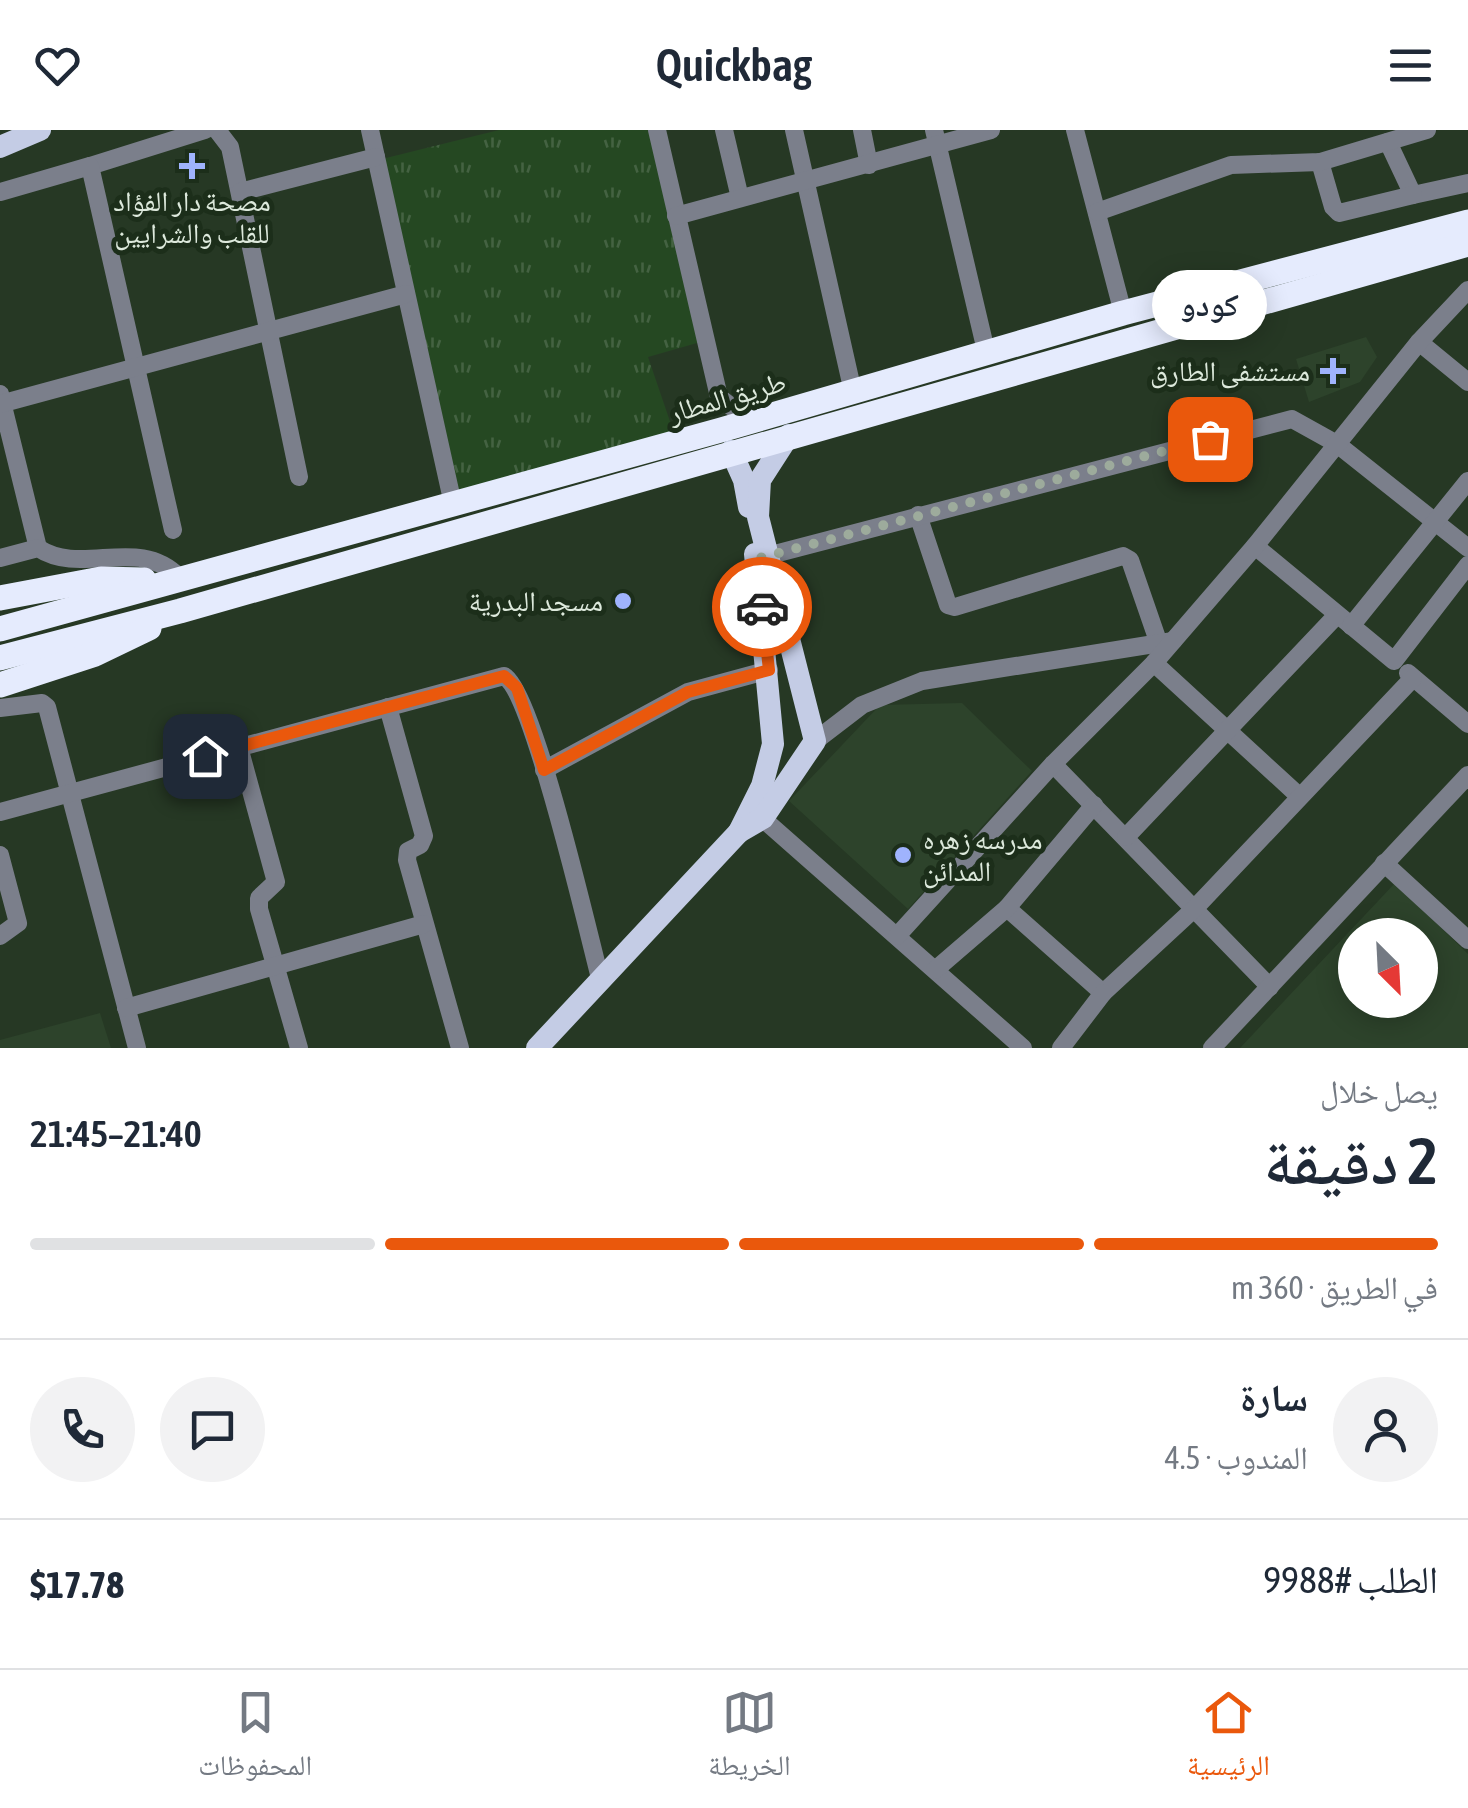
<!DOCTYPE html>
<html lang="ar">
<head>
<meta charset="utf-8">
<style>
  body { margin:0; font-family:"Asap Condensed","Noto Naskh Arabic",sans-serif; background:#f2f2f3; color:#1f2937; direction:rtl; height:100vh; display:flex; flex-direction:column; font-size:38px; white-space:nowrap }
  * { box-sizing:border-box; margin:0 }
  p { font-size:32px; color:#747a83 }
  .icon { flex:none; width:55px; height:55px; fill:none; stroke:currentColor; stroke-width:2; stroke-linecap:round; stroke-linejoin:round }
  .map { position:relative; height:918px; overflow:hidden; direction:ltr }
  .sheet { display:flex; flex-direction:column; background:#fff; flex:1 }
  .sheet>* { flex:none }
  .needle { width:65px; rotate:156deg }
  .controls { position:absolute; left:1338px; top:788px; display:grid; gap:20px }
  .controls a { display:grid; place-items:center; width:100px; height:100px; border-radius:50%; background:#fff; box-shadow:0 5px 25px #0003; font-size:50px }
  .pin { position:absolute; display:grid; place-items:center; width:85px; height:85px; color:#fff; margin:-42px; border-radius:20px; box-shadow:0 5px 15px #0006 }
  .courier { position:absolute; display:grid; place-items:center; width:100px; height:100px; margin:-50px; border:8px solid #ea580c; border-radius:50%; background:#fff; color:#222; box-shadow:0 2px 12px #0007 }
  .bubble { position:absolute; height:70px; border-radius:35px; background:#fff; box-shadow:0 5px 25px #0003; font-size:32px; font-weight:600; line-height:70px; text-align:center; direction:rtl }
  .overview em { font-style:normal; font-weight:600 }
  .overview div { display:flex; flex-direction:column-reverse }
  .overview { display:flex; align-items:center; justify-content:space-between; height:170px; padding:0 30px }
  h1 { font-size:65px; font-weight:600; line-height:75px }
  .bar { display:grid; grid-template-columns:repeat(4,1fr); gap:15px 10px; align-content:center; height:120px; padding:0 30px }
  .bar i { height:12px; border-radius:8px; background:#e0e1e3 }
  .bar .selected { background:#ea580c }
  .bar p { grid-column:span 4 }
  .line { display:flex; align-items:center; gap:25px; padding:0 30px; border-top:2px solid #e0e1e3 }
  .line div { flex:1 }
  .round { display:grid; place-items:center; flex:none; width:105px; height:105px; border-radius:52px; background:#f2f2f3 }
  header { display:flex; justify-content:space-between; align-items:center; height:130px; padding:0 30px; background:#fff; font-size:45px; font-weight:600 }
  .tabs { display:flex; justify-content:space-around; align-items:center; height:140px; border-top:2px solid #e0e1e3; background:#fff; font-size:28px; color:#747a83 }
  .tabs a { display:grid; justify-items:center; gap:5px }
  .tabs .selected { color:#ea580c }
  .map>svg:first-child { display:block }
  .built { fill:#2d432b; fill-rule:evenodd }
  .grass { fill:url(#grass-tufts) }
  .lines { fill:none; stroke-linecap:round; stroke-linejoin:round }
  .minor { stroke:#7b7f8b; stroke-width:18 }
  .major { stroke:#c4cce5; stroke-width:22 }
  .highway { stroke:#e5ebfd; stroke-width:25 }
  .done { stroke:#9dab9c; stroke-width:10; stroke-dasharray:0 18 }
  .route { stroke:#ea580c; stroke-width:12 }
  .poi-dot { fill:#9fb3fd; stroke:#1c2e1a; stroke-width:4 }
  .labels { text-anchor:middle; dominant-baseline:central; stroke-width:10; stroke-linejoin:round; paint-order:stroke }
  .poi-label { font-size:28px; fill:#dde9dc; stroke:#1c2e1a; text-anchor:end }
  .street-label { font-size:28px; fill:#dde9dc; stroke:#1c2e1a }
</style>
</head>
<body>
<header><svg class="icon" aria-label="menu" viewBox="0 0 24 24"><path d="M4 6h16M4 12h16M4 18h16"/></svg>Quickbag<svg class="icon" aria-label="heart" viewBox="0 0 24 24"><path d="M12 20l-8-8c-3-5 5-10 8-4 3-6 11-1 8 4z"/></svg></header>
<div class="map">
<svg width="1468" height="918" viewBox="0 0 1468 918">
  <defs>
    <pattern id="grass-tufts" width="24" height="20" patternUnits="userSpaceOnUse" patternTransform="scale(2.5)"><rect width="24" height="20" fill="#254822"/><path d="M3 7l-1-3M5 7V3M7 7l1-3M15 17l-1-3M17 17v-4M19 17l1-3" fill="none" stroke="#446242"/></pattern>
  </defs>
  <rect width="100%" height="100%" fill="#263824"/>
  <g class="built">
    <path d="M1366 207 1377 227 1360 252 1309 272 1296 229Z"/>
    <path d="M962 573 1032 641 908 779 789 671 880 575Z"/>
    <path d="M1395 753 1468 824V918H1240ZM1355 805H1420V870H1355Z"/>
    <path d="M100 883 111 918H0V910Z"/>
  </g>
  <path class="grass" d="M499 0H655L704 211 648 227 676 309 454 370 382 29Z"/>
  <g class="lines">
    <g class="minor">
      <path d="M217 0 230 17 299 347"/>
      <path d="M370 0 453 374"/>
      <path d="M657 0 719 267 733 278 764 285"/>
      <path d="M724 0 740 68"/>
      <path d="M794 0 853 262"/>
      <path d="M862 0 869 35"/>
      <path d="M934 0 987 225"/>
      <path d="M1075 0 1123 183"/>
      <path d="M1388 12 1413 65 1468 53"/>
      <path d="M1320 32 1333 77 1339 83 1413 65"/>
      <path d="M90 36 205 0"/>
      <path d="M0 62 90 36 173 400"/>
      <path d="M240 62 376 27"/>
      <path d="M1097 82 1231 35 1320 32 1427 0"/>
      <path d="M676 86 991 0"/>
      <path d="M1419 212 1468 252"/>
      <path d="M0 264 38 418"/>
      <path d="M0 274 406 164"/>
      <path d="M918 385 948 475 955 477 1123 426 1130 430 1158 511"/>
      <path d="M1255 416 1394 531 1468 435"/>
      <path d="M0 428 38 418C82 447 138 405 179 447"/>
      <path d="M759 428 1292 289 1337 314 1468 418"/>
      <path d="M1351 496 1468 351"/>
      <path d="M1154 533 1299 666"/>
      <path d="M1408 543 1468 594"/>
      <path d="M388 577 424 706 420 715 408 721 407 730 460 918"/>
      <path d="M0 578 42 573 47 577 137 918"/>
      <path d="M815 611 862 575 922 551 1173 511"/>
      <path d="M239 617 276 752 259 768V779L299 918"/>
      <path d="M1053 634 1270 857"/>
      <path d="M544 640 688 562 769 540"/>
      <path d="M753 680 1023 918"/>
      <path d="M0 682 504 546C533 562 588 802 600 848"/>
      <path d="M1126 707 1336 486"/>
      <path d="M0 725 18 793 0 806"/>
      <path d="M1384 733 1468 810"/>
      <path d="M1007 778 1103 863 1195 778 1413 548"/>
      <path d="M897 806 1053 634 1154 533 1255 416 1419 212 1468 160"/>
      <path d="M935 840 1007 778 1094 675"/>
      <path d="M126 878 424 794"/>
      <path d="M1061 918 1103 863"/>
      <path d="M1212 918 1468 645"/>
    </g>
    <g class="major">
      <path d="M0 17 40 0"/>
      <path d="M731 321 744 350 749 377"/>
      <path d="M739 702 762 656 773 614 755 424"/>
      <path d="M537 918 739 702 763 688 815 611 758 387 760 350 789 305"/>
    </g>
    <g class="highway">
      <path d="M0 468 101 449 144 450"/>
      <path d="M0 499 721 300 1123 183 1468 92"/>
      <path d="M0 528 180 481 1468 114"/>
      <path d="M0 555 95 524 149 498"/>
    </g>
  </g>
  <g class="lines">
    <path class="done" d="M762 477 756 429 1210 309"/>
    <path class="route" d="M205 626 504 546 517 558 544 640 688 562 769 540 762 477"/>
  </g>
  <g class="poi-dot">
    <path d="M187 21h10v10h10v10h-10v10h-10v-10h-10v-10h10z"/>
    <path d="M1328 226h10v10h10v10h-10v10h-10v-10h-10v-10h10z"/>
    <circle cx="623" cy="471" r="10"/>
    <circle cx="903" cy="725" r="10"/>
  </g>
  <g class="labels">
    <g class="poi-label">
      <text x="192" y="71" text-anchor="middle">مصحة دار الفؤاد<tspan x="192" dy="32">للقلب والشرايين</tspan></text>
      <text x="1310" y="241">مستشفى الطارق</text>
      <text x="603" y="471">مسجد البدرية</text>
      <text x="923" y="709" text-anchor="start">مدرسه زهره<tspan x="923" dy="32">المدائن</tspan></text>
    </g>
    <g class="street-label">
      <text transform="translate(727 267) rotate(-16)">طريق المطار</text>
    </g>
  </g>
</svg>
<div class="controls">
<a><svg class="needle" viewBox="-14 -14 28 28"><path d="M0-13l5 13h-10z" fill="#e53935"/><path d="M0 13l5-13h-10z" fill="#747a83"/></svg></a>
</div>
<div class="pin" style="left:1210px;top:309px;background:#ea580c"><svg class="icon" aria-label="bag" viewBox="0 0 24 24"><path d="M5 8h14l-1 12H6zM9 8a3 3 0 0 1 6 0"/></svg></div>
<div class="pin" style="left:205px;top:626px;background:#1f2937"><svg class="icon" aria-label="home" viewBox="0 0 24 24"><path d="M3 11l9-7 9 7M6 9v11h12V9"/></svg></div>
<div class="courier" style="left:762px;top:477px"><svg class="icon" aria-label="car" viewBox="0 0 24 24"><path d="M5 17H2v-5l4-1 3-4h7l3 4 3 1v5h-3M9 17h6M6 11h13"/><circle cx="7" cy="17" r="2"/><circle cx="17" cy="17" r="2"/></svg></div>
<div class="bubble" style="left:1152px;top:140px;width:115px">كودو</div>
</div>
<section class="sheet">
<div class="overview"><div><h1>2 دقيقة</h1><p>يصل خلال</p></div><em>21:40–21:45</em></div>
<div class="bar"><i class="selected"></i><i class="selected"></i><i class="selected"></i><i></i><p>في الطريق · 360 m</p></div>
<div class="line" style="height:180px"><a class="round"><svg class="icon" aria-label="person" viewBox="0 0 24 24"><circle cx="12" cy="8" r="4"/><path d="M4 21q1-7 8-7t8 7"/></svg></a><div><b>سارة</b><p>المندوب · 4.5</p></div><a class="round"><svg class="icon" aria-label="chat" viewBox="0 0 24 24"><path d="M4 5h16v11H9l-5 4z"/></svg></a><a class="round"><svg class="icon" aria-label="phone" viewBox="0 0 24 24"><path d="M5 4h4l2 5-3 2q2 4 5 5l2-3 5 2v4C11 20 4 13 5 4z"/></svg></a></div>
<div class="line" style="height:130px"><div>الطلب #9988</div><b>$17.78</b></div>
</section>
<nav class="tabs">
<a class="selected"><svg class="icon" aria-label="home" viewBox="0 0 24 24"><path d="M3 11l9-7 9 7M6 9v11h12V9"/></svg>الرئيسية</a>
<a><svg class="icon" aria-label="map" viewBox="0 0 24 24"><path d="M3 6l6-2 6 2 6-2v14l-6 2-6-2-6 2zM9 4v14M15 6v14"/></svg>الخريطة</a>
<a><svg class="icon" aria-label="saved" viewBox="0 0 24 24"><path d="M7 4h10v16l-5-4-5 4z"/></svg>المحفوظات</a>
</nav>
</body>
</html>
